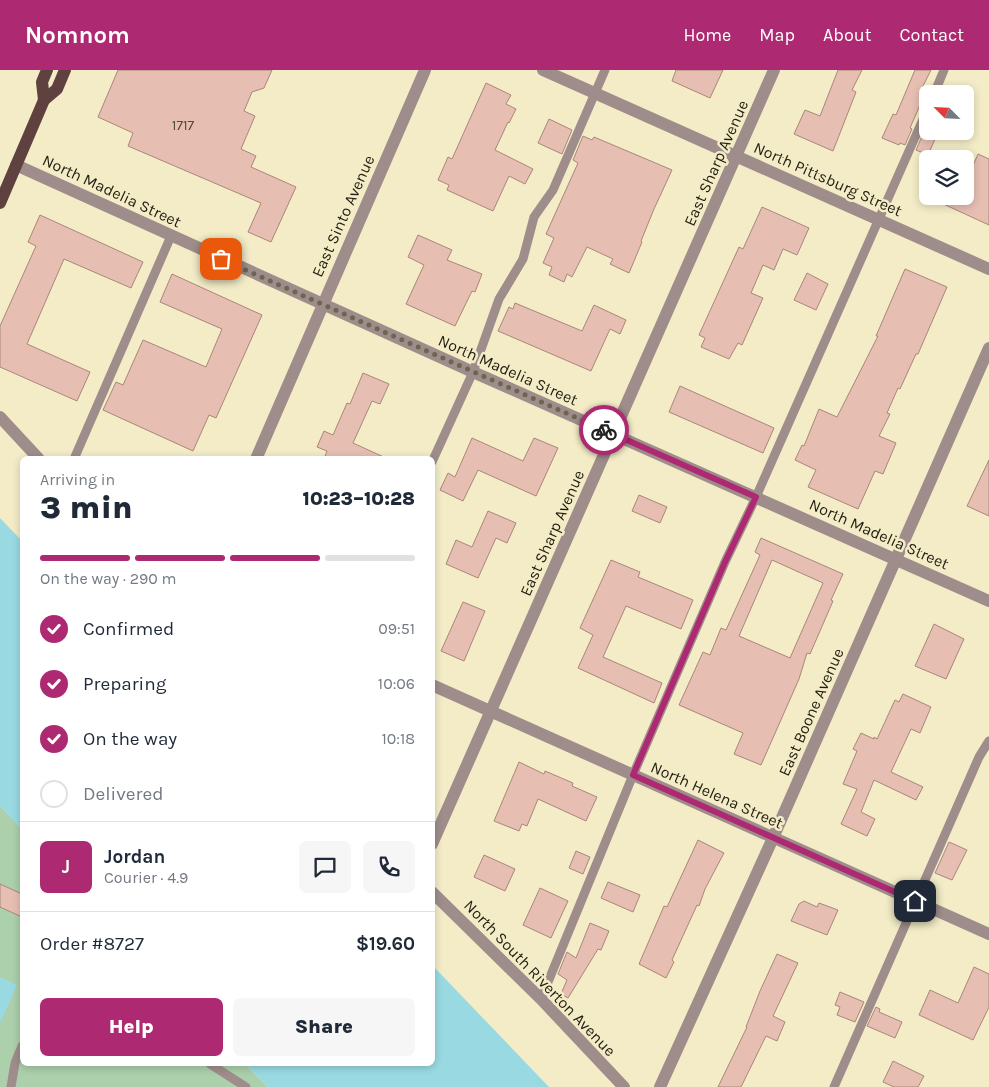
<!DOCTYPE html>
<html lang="en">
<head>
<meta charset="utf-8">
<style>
  body { margin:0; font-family:Karla,sans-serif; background:#f6f6f7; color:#1f2937; height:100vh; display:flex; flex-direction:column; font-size:19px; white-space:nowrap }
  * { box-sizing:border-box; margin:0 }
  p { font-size:16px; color:#747a83 }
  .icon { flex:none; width:28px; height:28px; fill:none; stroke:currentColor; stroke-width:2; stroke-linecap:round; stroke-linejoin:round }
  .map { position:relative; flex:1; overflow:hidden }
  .side { position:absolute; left:20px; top:386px; width:415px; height:610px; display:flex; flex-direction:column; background:#fff; border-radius:8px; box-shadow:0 2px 8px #0003 }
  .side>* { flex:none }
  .needle { width:32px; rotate:294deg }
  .buttons { position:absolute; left:919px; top:15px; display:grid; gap:10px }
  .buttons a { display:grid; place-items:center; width:55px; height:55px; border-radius:8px; background:#fff; box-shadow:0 2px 8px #0003; font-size:25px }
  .pin { position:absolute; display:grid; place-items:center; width:42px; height:42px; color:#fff; margin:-21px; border-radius:10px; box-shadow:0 2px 8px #0006 }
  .courier { position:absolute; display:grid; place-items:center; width:50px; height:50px; margin:-25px; border:4px solid #ad2971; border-radius:50%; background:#fff; color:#222; box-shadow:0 1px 6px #0007 }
  .summary em { font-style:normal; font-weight:800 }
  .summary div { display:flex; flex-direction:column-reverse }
  .summary { display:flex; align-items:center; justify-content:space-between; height:85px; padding:0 20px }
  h1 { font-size:32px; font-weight:800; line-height:38px }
  .bar { display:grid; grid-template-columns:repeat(4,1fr); gap:8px 5px; align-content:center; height:60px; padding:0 20px }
  .bar i { height:6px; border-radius:4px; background:#e0e1e3 }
  .bar .current { background:#ad2971 }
  .bar p { grid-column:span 4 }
  .line { display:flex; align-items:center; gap:12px; padding:0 20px; border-top:1px solid #e0e1e3 }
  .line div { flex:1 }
  .round { display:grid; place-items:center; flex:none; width:52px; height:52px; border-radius:8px; background:#f6f6f7 }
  ol { padding:0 20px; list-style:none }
  li { display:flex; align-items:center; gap:15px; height:55px }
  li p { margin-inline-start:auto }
  li .icon { padding:5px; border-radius:50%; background:#ad2971; color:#fff; stroke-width:4 }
  li:last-child { color:#747a83 }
  li i { width:28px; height:28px; border:2px solid #e0e1e3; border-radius:50% }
  .cta { display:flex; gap:10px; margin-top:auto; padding:10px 20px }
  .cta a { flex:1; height:58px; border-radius:8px; background:#ad2971; color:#fff; font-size:20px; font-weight:800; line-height:58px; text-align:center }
  .cta a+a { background:#f6f6f7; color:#1f2937 }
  header { display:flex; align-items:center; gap:30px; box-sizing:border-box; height:70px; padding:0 25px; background:#ad2971; color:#fff }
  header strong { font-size:24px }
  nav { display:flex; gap:28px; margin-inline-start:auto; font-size:18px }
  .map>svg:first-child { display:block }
  .green { fill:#accfac }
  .water { fill:#99dae2 }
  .building { fill:#e6bfb2; stroke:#aa8679; fill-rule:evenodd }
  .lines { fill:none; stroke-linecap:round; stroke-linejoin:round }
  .lane { stroke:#9f8d8b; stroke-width:9 }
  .street { stroke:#9f8d8b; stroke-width:12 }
  .primary { stroke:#5f413f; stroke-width:12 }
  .done { stroke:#6a6650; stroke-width:5; stroke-dasharray:0 9 }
  .route { stroke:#ad2971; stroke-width:6 }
  .labels { text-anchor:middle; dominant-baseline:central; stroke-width:5; stroke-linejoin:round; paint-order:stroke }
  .number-label { font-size:14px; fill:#524638 }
  .street-label { font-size:16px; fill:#211e10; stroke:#f3ecc7 }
</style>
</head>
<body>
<header>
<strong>Nomnom</strong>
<nav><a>Home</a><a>Map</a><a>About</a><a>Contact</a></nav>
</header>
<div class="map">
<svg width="989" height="1017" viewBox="0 0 989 1017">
  <rect width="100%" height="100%" fill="#f3ecc7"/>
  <path class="green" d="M0 736 22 759V994H245L268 1017H0Z"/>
  <g class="water">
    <path d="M0 448 22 471V759L0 736Z"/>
    <path d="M433 896 549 1017H268L245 994H432Z"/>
    <path d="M0 907 17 915 0 953Z"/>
  </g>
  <g class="building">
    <path d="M118 0H272L264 18 252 22 244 41 255 46 241 79 256 86 251 97 296 117 271 172 248 162 261 133 128 76 133 63 98 47Z"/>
    <path d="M676 0H723L710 28 672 11Z"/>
    <path d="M838 0H862L852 20 856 22 833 81 794 64 805 40 820 46Z"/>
    <path d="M915 0H931L919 24 924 26 910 58 912 59 905 75 900 73 899 75 882 68 893 44 896 45Z"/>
    <path d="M486 13 511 25 506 34 516 39 509 53 508 52 495 80 533 99 525 114 509 106 493 141 447 120 449 115 438 110 448 87 452 89Z"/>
    <path d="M549 49 572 60 562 84 538 73Z"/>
    <path d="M923 64 935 69 928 85 916 80Z"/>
    <path d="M583 66 592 70 594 67 672 100 654 139 641 171 642 172 629 203 610 194 613 189 587 177 572 207 567 204 564 212 549 205 552 197 543 193 554 168 546 164 578 93 573 90Z"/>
    <path d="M978 84 989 89V155L926 126H965V114Z"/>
    <path d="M762 137 809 158 797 185 783 179 774 200 763 195 751 223 763 228 742 275 738 273 729 289 701 277 705 268 699 265 739 177 743 179Z"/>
    <path d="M40 145 143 192 131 218 64 189 27 274 90 302 77 331 0 297V256L36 176 28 172Z"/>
    <path d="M418 165 452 180 447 190 482 204 475 222 472 221 455 256 406 234 424 195 408 187Z"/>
    <path d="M905 199 947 217 918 284H916L900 319 898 318 887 343 890 344 879 366 896 373 883 404 875 401 858 439 808 417 816 400 795 390 802 375 804 376 819 339 837 347 878 266H876Z"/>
    <path d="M807 203 828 214 816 240 794 230Z"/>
    <path d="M172 204 262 245 216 348 209 345 193 381 103 340 116 312 123 315 143 270 206 297 222 259 160 232Z"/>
    <path d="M515 233 582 261 594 235 626 250 620 264 610 259 591 301 498 261 509 237 513 239Z"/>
    <path d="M363 303 389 314 380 334 372 331 353 373 388 389H324L327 381 317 377 324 361 333 365 347 333 350 334Z"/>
    <path d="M680 316 774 358 763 383 669 342Z"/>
    <path d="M472 368 523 391 534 368 558 378 536 426 478 400 463 431 440 420 448 403 455 407Z"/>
    <path d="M989 390V446L967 436Z"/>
    <path d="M639 425 667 437 660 453 632 441Z"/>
    <path d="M488 441 516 453 507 473 496 468 478 508 446 494 456 470 472 477Z"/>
    <path d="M761 468 843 504 831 530 833 531 810 584 807 583 799 609 761 695 734 684 743 663 679 635 703 582 710 585 721 558 726 560 760 485 755 482ZM772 490 823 513 790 588 739 566Z"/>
    <path d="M611 490 640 502 638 507 693 530 681 559 626 536 603 587 662 613 654 633 578 598 593 565 580 558Z"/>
    <path d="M463 532 485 541 464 591 441 581Z"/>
    <path d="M934 554 964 569 946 609 915 596Z"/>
    <path d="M903 624 931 637 920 663 911 659 891 702 923 717 916 730 874 710 861 742 875 749 867 766 841 754 857 719 843 714 857 681 853 679 861 663 874 669V667L877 669 895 630 899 632Z"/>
    <path d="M519 692 544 704 545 701 573 713 572 716 597 727 586 751 538 729 527 756 522 754 519 761 494 751Z"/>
    <path d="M698 770 724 783 705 819 699 836 697 835 672 890 674 892 666 908 639 894 664 836 667 837Z"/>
    <path d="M949 772 967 780 952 810 935 803Z"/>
    <path d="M576 781 590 787 583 804 569 798Z"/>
    <path d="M484 785 515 799 505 821 474 807Z"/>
    <path d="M608 812 640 825 633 842 601 828Z"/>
    <path d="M0 814 22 824V847L0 837Z"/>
    <path d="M540 818 568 831 551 868 523 855Z"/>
    <path d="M804 831 817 837 819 833 838 840 827 865 791 851 799 834Z"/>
    <path d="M590 853 609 861 601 880 598 879 568 928 561 924 567 910 558 904 567 882 576 888Z"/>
    <path d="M777 884 798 893 773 946 785 952 777 971 766 966 741 1017H718L747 957H746L760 921Z"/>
    <path d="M974 897 989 904V937L973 970 919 945 930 920 958 933Z"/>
    <path d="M840 922 864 932 855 952 837 945 840 937 835 935Z"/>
    <path d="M876 937 880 939 879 942 902 952 895 968 867 956Z"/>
    <path d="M893 991 924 1006 918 1017H894L883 1012Z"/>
  </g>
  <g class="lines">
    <g class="lane">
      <path d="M934 24 944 0"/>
      <path d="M74 389 171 166"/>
      <path d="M432 392 473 302 499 229 523 189 534 147 553 120 605 0"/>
      <path d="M541 929 633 705 725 492 756 427 928 38"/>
      <path d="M210 994 246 1017"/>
      <path d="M11 1017 15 993 22 976"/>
      <path d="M834 1017 979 687 989 671"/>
    </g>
    <g class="street">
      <path d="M543 0 989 199"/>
      <path d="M16 95 473 302 989 531"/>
      <path d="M0 347 39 389"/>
      <path d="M256 389 425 0"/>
      <path d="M432 615 989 864"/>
      <path d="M432 774 774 0"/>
      <path d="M432 822 541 929 624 1017"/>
      <path d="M660 1017 773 768 989 278"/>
    </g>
    <g class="primary">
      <path d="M44 30 42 12 47 0"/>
      <path d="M0 133 44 30 57 19 65 0"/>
    </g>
  </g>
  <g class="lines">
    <path class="done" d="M221 189 604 360"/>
    <path class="route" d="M604 360 756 427 725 492 633 705 915 831"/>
  </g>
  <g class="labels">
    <g class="number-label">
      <text x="183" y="55">1717</text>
    </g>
    <g class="street-label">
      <text transform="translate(716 93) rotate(-66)">East Sharp Avenue</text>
      <text transform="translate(828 109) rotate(24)">North Pittsburg Street</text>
      <text transform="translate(112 121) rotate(25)">North Madelia Street</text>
      <text transform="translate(343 146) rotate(-66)">East Sinto Avenue</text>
      <text transform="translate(508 300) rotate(24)">North Madelia Street</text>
      <text transform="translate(552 463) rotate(-66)">East Sharp Avenue</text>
      <text transform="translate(879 464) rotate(24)">North Madelia Street</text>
      <text transform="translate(811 642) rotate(-66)">East Boone Avenue</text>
      <text transform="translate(717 725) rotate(24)">North Helena Street</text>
      <text transform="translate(540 908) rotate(46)">North South Riverton Avenue</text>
    </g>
  </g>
</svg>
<div class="buttons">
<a><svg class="needle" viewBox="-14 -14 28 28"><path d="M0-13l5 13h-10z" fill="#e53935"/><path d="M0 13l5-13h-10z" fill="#747a83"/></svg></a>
<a><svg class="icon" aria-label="layers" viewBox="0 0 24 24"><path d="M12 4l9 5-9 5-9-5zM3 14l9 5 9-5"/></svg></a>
</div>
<div class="pin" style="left:221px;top:189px;background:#ea580c"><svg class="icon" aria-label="bag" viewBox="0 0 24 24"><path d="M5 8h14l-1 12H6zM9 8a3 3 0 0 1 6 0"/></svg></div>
<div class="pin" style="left:915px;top:831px;background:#1f2937"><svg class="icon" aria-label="home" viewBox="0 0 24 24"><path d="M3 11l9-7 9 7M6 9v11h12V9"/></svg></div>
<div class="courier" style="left:604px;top:360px"><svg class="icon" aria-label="bike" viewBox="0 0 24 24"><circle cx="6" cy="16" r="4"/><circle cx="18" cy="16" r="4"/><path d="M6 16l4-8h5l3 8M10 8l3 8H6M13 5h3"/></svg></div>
<section class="side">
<div class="summary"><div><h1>3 min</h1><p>Arriving in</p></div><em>10:23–10:28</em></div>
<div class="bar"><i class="current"></i><i class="current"></i><i class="current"></i><i></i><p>On the way · 290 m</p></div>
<ol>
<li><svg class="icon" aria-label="check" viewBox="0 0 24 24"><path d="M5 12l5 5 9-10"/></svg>Confirmed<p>09:51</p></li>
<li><svg class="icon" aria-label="check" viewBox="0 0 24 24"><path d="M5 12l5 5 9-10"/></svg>Preparing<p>10:06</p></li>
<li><svg class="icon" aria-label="check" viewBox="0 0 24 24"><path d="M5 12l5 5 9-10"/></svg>On the way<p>10:18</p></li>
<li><i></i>Delivered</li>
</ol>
<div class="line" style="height:90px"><b class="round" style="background:#ad2971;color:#fff">J</b><div><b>Jordan</b><p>Courier · 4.9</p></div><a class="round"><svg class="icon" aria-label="chat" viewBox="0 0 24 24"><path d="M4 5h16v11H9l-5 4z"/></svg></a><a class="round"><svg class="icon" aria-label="phone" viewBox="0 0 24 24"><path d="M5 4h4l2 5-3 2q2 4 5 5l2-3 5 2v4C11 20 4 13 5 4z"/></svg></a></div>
<div class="line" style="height:65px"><div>Order #8727</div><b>$19.60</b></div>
<div class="cta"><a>Help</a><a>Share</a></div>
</section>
</div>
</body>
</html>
